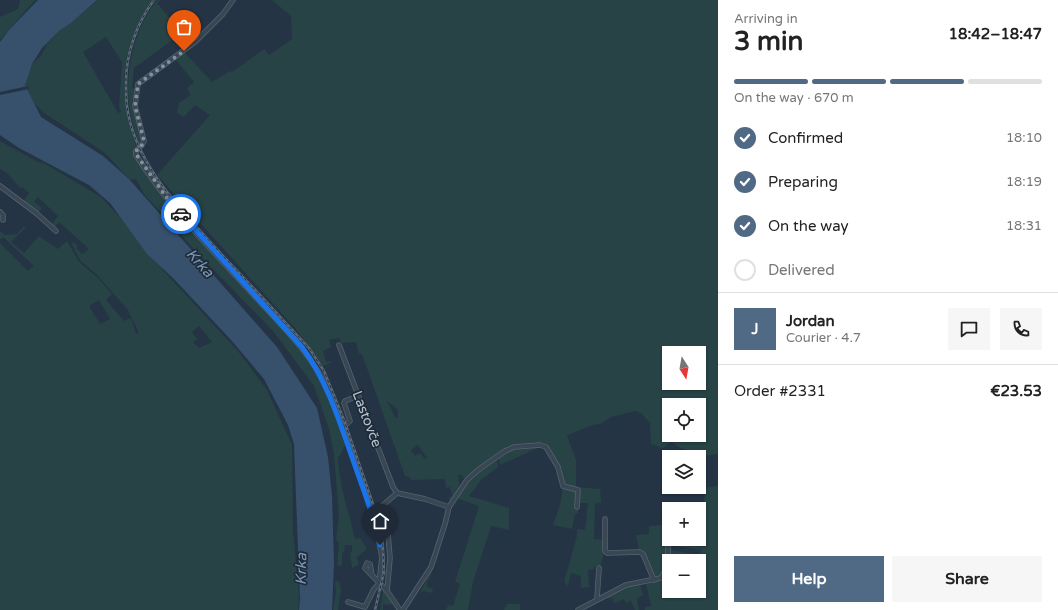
<!DOCTYPE html>
<html lang="en">
<head>
<meta charset="utf-8">
<style>
  body { margin:0; font-family:"Varela Round",sans-serif; background:#f6f6f6; color:#222; height:100vh; display:flex; flex-direction:column; font-size:15px; white-space:nowrap }
  * { box-sizing:border-box; margin:0 }
  p { font-size:13px; color:#767676 }
  .icon { flex:none; width:22px; height:22px; fill:none; stroke:currentColor; stroke-width:2; stroke-linecap:round; stroke-linejoin:round }
  .map { position:relative; flex:1; overflow:hidden }
  .panel { display:flex; flex-direction:column; background:#fff; width:340px }
  .panel>* { flex:none }
  .needle { width:26px; rotate:169deg }
  .buttons { position:absolute; left:662px; top:346px; display:grid; gap:8px }
  .buttons a { display:grid; place-items:center; width:44px; height:44px; border-radius:0px; background:#fff; box-shadow:0 1px 3px #0004; font-size:20px }
  .pin { position:absolute; display:grid; place-items:center; width:34px; height:34px; color:#fff; margin:-41px -17px; border-radius:50% 50% 50% 0; rotate:-45deg; box-shadow:0 0 4px #0007 }
  .pin .icon { rotate:45deg }
  .courier { position:absolute; display:grid; place-items:center; width:40px; height:40px; margin:-20px; border:3px solid #1a73e8; border-radius:50%; background:#fff; color:#222; box-shadow:0 1px 5px #0007 }
  .headline em { font-style:normal; font-weight:800 }
  .headline div { display:flex; flex-direction:column-reverse }
  .headline { display:flex; align-items:center; justify-content:space-between; height:68px; padding:0 16px }
  h1 { font-size:26px; font-weight:800; line-height:30px }
  .bar { display:grid; grid-template-columns:repeat(4,1fr); gap:6px 4px; align-content:center; height:48px; padding:0 16px }
  .bar i { height:5px; border-radius:3px; background:#e0e0e0 }
  .bar .selected { background:#506985 }
  .bar p { grid-column:span 4 }
  .line { display:flex; align-items:center; gap:10px; padding:0 16px; border-top:1px solid #e0e0e0 }
  .line div { flex:1 }
  .round { display:grid; place-items:center; flex:none; width:42px; height:42px; border-radius:0px; background:#f6f6f6 }
  ol { padding:0 16px; list-style:none }
  li { display:flex; align-items:center; gap:12px; height:44px }
  li p { margin-inline-start:auto }
  li .icon { padding:4px; border-radius:50%; background:#506985; color:#fff; stroke-width:4 }
  li:last-child { color:#767676 }
  li i { width:22px; height:22px; border:2px solid #e0e0e0; border-radius:50% }
  .primary-button { display:flex; gap:8px; margin-top:auto; padding:8px 16px }
  .primary-button a { flex:1; height:46px; border-radius:0px; background:#506985; color:#fff; font-size:16px; font-weight:800; line-height:46px; text-align:center }
  .primary-button a+a { background:#f6f6f6; color:#222 }
  main { display:flex; flex:1; min-height:0 }
  .map>svg:first-child { display:block }
  .green { fill:#274345; fill-rule:evenodd }
  .water { fill:#37516c }
  .pier { fill:#243444 }
  .lines { fill:none; stroke-linecap:round; stroke-linejoin:round }
  .minor-casing { stroke:#576470; stroke-width:5.5 }
  .minor { stroke:#394653; stroke-width:4 }
  .rail-casing { stroke:#5b6a7a; stroke-width:2.5 }
  .rail { stroke:#1e2b38; stroke-width:1; stroke-dasharray:3; stroke-linecap:butt }
  .done { stroke:#83909d; stroke-width:4; stroke-dasharray:0 7.2 }
  .route { stroke:#1a73e8; stroke-width:5 }
  .labels { text-anchor:middle; dominant-baseline:central; stroke-width:3.5; stroke-linejoin:round; paint-order:stroke }
  .street-label { font-size:14px; fill:#b6c1cd; stroke:#1e2b38 }
  .water-label { font-size:15px; font-style:italic; fill:#7c98b6; stroke:#1e2b38 }
</style>
</head>
<body>
<main>
<div class="map">
<svg width="718" height="610" viewBox="0 0 718 610">
  <rect width="100%" height="100%" fill="#243444"/>
  <g class="green">
    <path d="M20 0H35L0 40V17L18 9Z"/>
    <path d="M98 0H153C126 41 119 70 128 119 130 132 138 143 136 156L202 242 296 343 321 377 332 405 345 445 341 454 338 457C339 485 349 512 355 539L360 538 367 549 356 558 358 561V565L352 568 350 553 352 552V545H344L345 550 342 554V565L337 566 339 543 336 539 339 516 334 454 329 429 314 386 273 331 203 259 144 194 136 179 130 180 105 153 44 113 34 103 25 86 27 75 33 63 41 56 47 44 60 30 71 23ZM106 37 122 62 119 107 121 112 118 113 83 52Z"/>
    <path d="M157 0H160L157 3 182 33 134 68 132 88 134 89V108L142 142 139 146C136 134 132 123 130 111 124 72 133 31 157 0Z"/>
    <path d="M272 0H718V454L697 457 671 442 663 448 651 444 650 423 641 413 635 411 611 417 601 424 593 425 568 435 567 436 576 460V487L600 489 601 502 595 504 594 539 606 540 602 561 600 566H595L594 569 588 570 589 587 581 588V576L571 573 568 586 564 582 577 536V529L585 530 588 503H580V492L576 488 578 497 576 498V501H578V513L575 514 572 529 553 525C556 517 559 508 561 500 565 482 560 455 542 446L500 465 498 456 512 449 538 446V444C507 445 491 457 468 478H463L462 475H458L460 489 450 503 449 497 452 496 450 487 446 488 445 479 411 480 410 477 405 476 362 354H359L356 342 342 343 339 338 329 340 331 347 323 351 326 362 331 361V363L323 366 295 328 157 175 210 115 195 105 184 117 177 113 179 103 191 95 187 88 194 82 175 59 184 52 212 82 230 71 232 72 264 49 269 55 292 39 291 16ZM669 353H699V383H669ZM387 401 398 410V418L395 417ZM669 405H699V435H669ZM418 445 427 458 425 459 420 453 415 456 411 450Z"/>
    <path d="M0 141 40 163 42 162 101 197 125 223 149 255 238 351 267 390 292 445 293 532 299 594 298 610H0V243L28 271 34 266 3 237 0 240V231L5 235 17 234 24 226 26 227 11 242 24 253 39 236 58 249 67 241 79 262 98 278 112 294 106 300 124 321 131 318 136 334 139 333 128 310 97 275 80 260 72 244 73 242 78 246 76 248 82 254 89 249 59 222 55 227 51 225 58 216 38 197 34 202 42 208 38 214 23 202 29 193 22 187 20 188 7 173 0 169ZM99 300 110 319 100 324 89 306ZM199 326 212 342 199 348 193 342 197 339 192 332Z"/>
    <path d="M497 457 498 467 482 479 469 496 509 508V530L491 526 473 582 468 610H446L448 605 453 606 460 584 455 582 479 506 456 498 475 474Z"/>
    <path d="M718 486V610H645V607L651 606 646 584 664 580 662 579 665 575 669 550 700 555 701 550 669 545V539H699V537H701L705 490 708 487ZM669 561H699V591H669Z"/>
    <path d="M661 525 667 527 666 557 662 576 655 579 644 552 639 550 636 535 649 534V526Z"/>
    <path d="M444 541 429 580 427 581V587L433 589 432 593 424 591 420 593 433 567Z"/>
    <path d="M339 581 341 589 338 610H333L336 591 335 582Z"/>
    <path d="M640 584 643 595 637 599 639 610H635L631 601 626 603 624 599 615 603 612 598 608 599 607 597 625 587Z"/>
    <path d="M383 591H385L393 603 390 605 383 604V610H380Z"/>
    <path d="M507 604H520V610H504Z"/>
  </g>
  <path class="water" d="M38 0H97L71 23 59 31 42 48 32 64 25 85 41 117 103 156 129 179 277 347 317 408 328 457 332 496 334 563 332 610H299L300 599 294 444 288 425 264 379 231 340 173 278 147 254 110 203 89 185 19 148 0 135V42L9 30Z"/>
  <path class="pier" d="M28 86 29 89 0 95V92Z"/>
  <g class="lines">
    <defs>
      <g id="minor">
        <path d="M233 0 223 14 195 42 138 84 135 106 144 141 142 145 136 151V155C170 209 217 255 260 302 288 332 312 355 330 393L374 517 382 557 379 584"/>
        <path d="M0 186 36 213 56 231"/>
        <path d="M0 212 3 215V220"/>
        <path d="M339 345 393 487 397 493"/>
        <path d="M342 428 350 421 344 403 345 401 358 396"/>
        <path d="M605 519V551L607 553 640 552 643 554 654 580"/>
        <path d="M372 575 370 564 367 563 365 568 387 591 400 610"/>
        <path d="M387 591 390 558 387 522 382 506 397 493 425 499 449 507"/>
        <path d="M597 599 599 568"/>
        <path d="M348 602 365 607 374 589 379 584"/>
        <path d="M403 610 431 567 445 524 449 507 467 480 478 470 505 451 514 447 540 445 546 447 558 467 563 486 578 490 577 507"/>
        <path d="M578 610 626 585 661 578C671 564 667 539 669 523"/>
      </g>
    </defs>
    <use href="#minor" class="minor-casing"/>
    <use href="#minor" class="minor"/>
    <defs>
      <path id="rail" d="M154 0C137 23 126 53 126 82 126 90 126 98 127 106 134 165 186 215 224 257 253 287 281 318 309 348L324 371 344 420 382 530 384 572 375 610"/>
    </defs>
    <use href="#rail" class="rail-casing"/>
    <use href="#rail" class="rail"/>
  </g>
  <g class="lines">
    <path class="done" d="M181 214 169 201 136 154V151L142 145 144 141 135 106 138 84 184 51"/>
    <path class="route" d="M181 214 302 347C327 381 339 420 353 460 363 489 374 515 380 545"/>
  </g>
  <g class="labels">
    <g class="street-label">
      <text transform="translate(367 419) rotate(69)">Lastovče</text>
    </g>
    <g class="water-label">
      <text transform="translate(200 263) rotate(48)">Krka</text>
      <text transform="translate(301 569) rotate(-89)">Krka</text>
    </g>
  </g>
</svg>
<div class="buttons">
<a><svg class="needle" viewBox="-14 -14 28 28"><path d="M0-13l5 13h-10z" fill="#e53935"/><path d="M0 13l5-13h-10z" fill="#767676"/></svg></a>
<a><svg class="icon" aria-label="locate" viewBox="0 0 24 24"><circle cx="12" cy="12" r="6"/><path d="M12 2v4M12 18v4M2 12h4M18 12h4"/></svg></a>
<a><svg class="icon" aria-label="layers" viewBox="0 0 24 24"><path d="M12 4l9 5-9 5-9-5zM3 14l9 5 9-5"/></svg></a>
<a>+</a>
<a>−</a>
</div>
<div class="pin" style="left:184px;top:51px;background:#ea580c"><svg class="icon" aria-label="bag" viewBox="0 0 24 24"><path d="M5 8h14l-1 12H6zM9 8a3 3 0 0 1 6 0"/></svg></div>
<div class="pin" style="left:380px;top:545px;background:#1f2937"><svg class="icon" aria-label="home" viewBox="0 0 24 24"><path d="M3 11l9-7 9 7M6 9v11h12V9"/></svg></div>
<div class="courier" style="left:181px;top:214px"><svg class="icon" aria-label="car" viewBox="0 0 24 24"><path d="M5 17H2v-5l4-1 3-4h7l3 4 3 1v5h-3M9 17h6M6 11h13"/><circle cx="7" cy="17" r="2"/><circle cx="17" cy="17" r="2"/></svg></div>
</div>
<section class="panel">
<div class="headline"><div><h1>3 min</h1><p>Arriving in</p></div><em>18:42–18:47</em></div>
<div class="bar"><i class="selected"></i><i class="selected"></i><i class="selected"></i><i></i><p>On the way · 670 m</p></div>
<ol>
<li><svg class="icon" aria-label="check" viewBox="0 0 24 24"><path d="M5 12l5 5 9-10"/></svg>Confirmed<p>18:10</p></li>
<li><svg class="icon" aria-label="check" viewBox="0 0 24 24"><path d="M5 12l5 5 9-10"/></svg>Preparing<p>18:19</p></li>
<li><svg class="icon" aria-label="check" viewBox="0 0 24 24"><path d="M5 12l5 5 9-10"/></svg>On the way<p>18:31</p></li>
<li><i></i>Delivered</li>
</ol>
<div class="line" style="height:72px"><b class="round" style="background:#506985;color:#fff">J</b><div><b>Jordan</b><p>Courier · 4.7</p></div><a class="round"><svg class="icon" aria-label="chat" viewBox="0 0 24 24"><path d="M4 5h16v11H9l-5 4z"/></svg></a><a class="round"><svg class="icon" aria-label="phone" viewBox="0 0 24 24"><path d="M5 4h4l2 5-3 2q2 4 5 5l2-3 5 2v4C11 20 4 13 5 4z"/></svg></a></div>
<div class="line" style="height:52px"><div>Order #2331</div><b>€23.53</b></div>
<div class="primary-button"><a>Help</a><a>Share</a></div>
</section>
</main>
</body>
</html>
